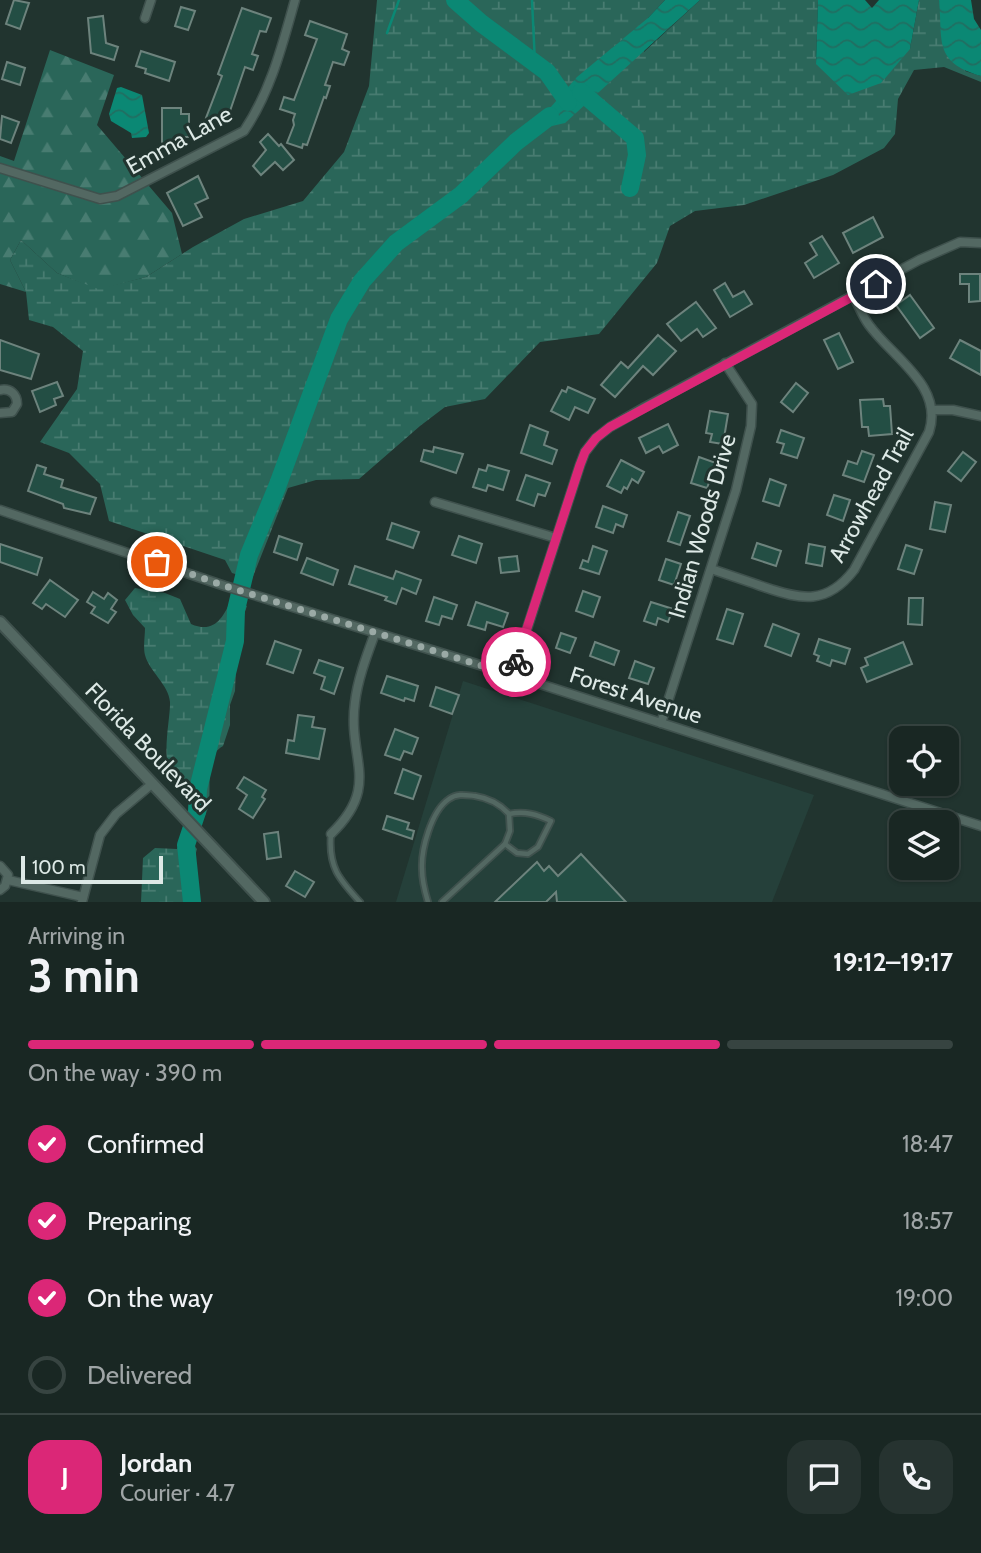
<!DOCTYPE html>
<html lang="en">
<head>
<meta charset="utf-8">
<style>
  body { margin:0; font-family:Cabin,sans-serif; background:#263330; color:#f1f3f6; height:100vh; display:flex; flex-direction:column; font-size:26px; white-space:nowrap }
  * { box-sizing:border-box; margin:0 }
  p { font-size:23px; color:#9fa5a6 }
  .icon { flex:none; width:38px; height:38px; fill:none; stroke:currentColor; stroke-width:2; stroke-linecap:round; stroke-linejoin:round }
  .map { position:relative; height:902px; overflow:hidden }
  .drawer { display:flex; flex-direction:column; background:#192723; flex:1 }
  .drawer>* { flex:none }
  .fabs { position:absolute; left:889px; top:726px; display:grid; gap:14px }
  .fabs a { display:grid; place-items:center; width:70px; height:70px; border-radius:14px; background:#192723; box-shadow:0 2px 5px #0004,0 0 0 2px #374441; font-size:35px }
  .scale { position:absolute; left:21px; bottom:18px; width:142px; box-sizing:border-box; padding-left:7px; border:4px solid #dde9e6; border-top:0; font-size:19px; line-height:24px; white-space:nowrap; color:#dde9e6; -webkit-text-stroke:5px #21342f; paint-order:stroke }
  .pin { position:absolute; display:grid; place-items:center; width:60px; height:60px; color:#fff; margin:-30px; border:4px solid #fff; border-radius:50%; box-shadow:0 2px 7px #0007 }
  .courier { position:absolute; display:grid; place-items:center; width:70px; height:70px; margin:-35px; border:5px solid #db2777; border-radius:50%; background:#fff; color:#222; box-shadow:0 2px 9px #0007 }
  .overview em { font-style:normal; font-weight:700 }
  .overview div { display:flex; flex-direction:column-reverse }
  .overview { display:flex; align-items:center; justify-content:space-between; height:119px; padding:0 28px }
  h1 { font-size:46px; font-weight:700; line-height:52px }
  .bar { display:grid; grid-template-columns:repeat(4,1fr); gap:10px 7px; align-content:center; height:84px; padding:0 28px }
  .bar i { height:9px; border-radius:5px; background:#374441 }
  .bar .on { background:#db2777 }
  .bar p { grid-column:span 4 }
  .line { display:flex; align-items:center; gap:18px; padding:0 28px; border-top:2px solid #374441 }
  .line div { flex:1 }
  .round { display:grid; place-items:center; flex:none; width:74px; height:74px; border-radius:21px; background:#263330 }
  ol { padding:0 28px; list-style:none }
  li { display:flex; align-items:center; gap:21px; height:77px }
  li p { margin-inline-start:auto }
  li .icon { padding:7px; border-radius:50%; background:#db2777; color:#fff; stroke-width:4 }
  li:last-child { color:#9fa5a6 }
  li i { width:38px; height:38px; border:4px solid #374441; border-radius:50% }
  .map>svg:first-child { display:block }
  .built { fill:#25403a }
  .forest { fill:url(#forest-firs) }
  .wetland { fill:url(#wetland-marsh) }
  .water { fill:url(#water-waves) }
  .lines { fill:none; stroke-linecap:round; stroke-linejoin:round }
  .stream { stroke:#0b8874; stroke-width:2.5 }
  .river { stroke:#0b8874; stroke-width:18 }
  .building { fill:#234e44; stroke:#6d837d; stroke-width:2 }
  .lane-casing { stroke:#3f514d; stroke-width:8 }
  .street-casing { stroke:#3f514d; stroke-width:11 }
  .secondary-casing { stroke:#3f514d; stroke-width:14 }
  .lane { stroke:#536862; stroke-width:4.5 }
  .street { stroke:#536862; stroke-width:8 }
  .secondary { stroke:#536862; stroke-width:10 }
  .done { stroke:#9baaa6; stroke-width:7; stroke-dasharray:0 12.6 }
  .route { stroke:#db2777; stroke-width:9 }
  .labels { text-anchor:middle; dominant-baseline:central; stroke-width:6; stroke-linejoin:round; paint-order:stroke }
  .street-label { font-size:23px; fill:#dde9e6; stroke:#21342f }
</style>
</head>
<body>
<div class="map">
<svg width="981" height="902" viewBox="0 0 981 902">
  <defs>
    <pattern id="forest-firs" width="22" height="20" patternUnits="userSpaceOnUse" patternTransform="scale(1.75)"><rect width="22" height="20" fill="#2a6659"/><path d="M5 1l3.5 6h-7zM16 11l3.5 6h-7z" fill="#487c71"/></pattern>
    <pattern id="wetland-marsh" width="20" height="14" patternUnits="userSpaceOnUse" patternTransform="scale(1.75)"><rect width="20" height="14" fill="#2a6659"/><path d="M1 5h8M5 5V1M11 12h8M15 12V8" fill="none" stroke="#487c71"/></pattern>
    <pattern id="water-waves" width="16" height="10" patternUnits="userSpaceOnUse" patternTransform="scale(1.75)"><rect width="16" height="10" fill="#0b8874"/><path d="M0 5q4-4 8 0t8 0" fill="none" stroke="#216e61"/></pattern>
  </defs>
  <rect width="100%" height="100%" fill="#21342f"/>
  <path class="built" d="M463 681 814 795 772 902H396Z"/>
  <path class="forest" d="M50 50 114 75 97 125 172 213 182 254 146 277 98 290 57 273 21 240 10 260 26 292 0 284V156L14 161Z"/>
  <g class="wetland">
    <path d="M377 0H665L648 18 644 52 700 0H818L816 64 910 49 919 0H939L965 71 981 76V82L944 67 914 70 898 99 895 134 884 148 833 175 744 205 695 211 670 226 657 263 599 334 540 342 485 399 445 407 420 426 359 479 316 480 288 488 252 579 232 573 225 560 109 521 100 484 69 453 40 442 77 389 83 351 53 327 29 320 26 292 10 260 21 240 57 273 98 289 146 277 193 247 244 219 303 201 344 152 369 86Z"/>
    <path d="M135 588 165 593 180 599 191 624C214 634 223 618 231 600L247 606 240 626 243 637 242 648 236 665 235 691 230 705V725L223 746C205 755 211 787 209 804 208 810 205 815 203 820L190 806 193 782C152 790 171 722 170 702 169 685 149 671 145 655 143 647 145 636 145 628L133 615 125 600Z"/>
    <path d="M183 833 197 849 193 863 200 902H141L143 858 155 848 177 849Z"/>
  </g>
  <g class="water">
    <path d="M665 0H700L565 123 530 131 577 77 648 18Z"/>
    <path d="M818 0H865L872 8 879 0H919L910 49 881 83 848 95 816 64Z"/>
    <path d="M939 0H971L974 19 981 30V76C933 62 943 41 939 0Z"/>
    <path d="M121 87 142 95 149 133 146 137 132 138 131 133 111 121 109 114 117 88Z"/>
  </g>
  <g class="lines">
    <g class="stream">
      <path d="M532 0 535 63"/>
      <path d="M387 33 399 0"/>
    </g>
    <g class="river">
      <path d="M455 0 481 23 547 72 568 102"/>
      <path d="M581 92 635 138 637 155 630 188"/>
      <path d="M192 902 186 845 197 812 198 789 235 641 236 610 249 555 277 487 339 319 362 281 396 243 461 195 516 142 550 116"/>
    </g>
  </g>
  <g class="building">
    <path d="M14 0 29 3 20 29 6 24Z"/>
    <path d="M181 7 195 11 188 30 175 26Z"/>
    <path d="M242 8 271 18 266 32 260 31 252 54 258 56 253 70 245 67 229 114 222 111 218 122 206 118 222 76 218 74Z"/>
    <path d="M103 16 106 43 118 47 114 60 91 53 88 18Z"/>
    <path d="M310 21 347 34 342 49 349 52 344 65 333 62 325 85 330 86 326 98 324 97 307 145 303 144 302 148 287 143 294 125 293 120 295 114 280 109 284 97 294 100 317 39 305 35Z"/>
    <path d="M141 51 175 62 169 81 145 73 146 69 136 66Z"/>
    <path d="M7 62 25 68 20 85 2 79Z"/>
    <path d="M162 108H181V114H189V137H176L175 147H162Z"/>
    <path d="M2 116 19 122 11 143 0 139Z"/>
    <path d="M268 134 279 146 281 144 294 160 283 170 275 162 261 175 253 166 266 150 260 142Z"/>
    <path d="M198 176 208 198 195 204 202 217 183 226 167 193Z"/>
    <path d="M873 217 883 237 853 253 843 233Z"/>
    <path d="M822 236 839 263 814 278 805 263 817 255 810 243Z"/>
    <path d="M960 274H980V301L969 302V284H960Z"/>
    <path d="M725 283 733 297 744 291 752 304 730 317 714 290Z"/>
    <path d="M910 295 934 328 920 338 896 305Z"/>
    <path d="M696 302 716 328 703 337 697 329 681 341 667 324Z"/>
    <path d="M839 333 853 362 838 369 824 340Z"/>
    <path d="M658 335 676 351 653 375 643 366 615 397 601 385 621 362 628 368Z"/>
    <path d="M0 340 39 354 31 379 0 370Z"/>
    <path d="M960 340 981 351V375L950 358Z"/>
    <path d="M57 382 63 396 54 399 56 405 40 412 32 391Z"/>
    <path d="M796 383 808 393 793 412 781 402Z"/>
    <path d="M568 387 595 399 588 413 575 407 569 420 551 411 562 390 566 392Z"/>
    <path d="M883 399 884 406H890L892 434 869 436 868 427H862L860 400Z"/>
    <path d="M710 411 728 414 723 444 710 442 712 434 706 433Z"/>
    <path d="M668 424 678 445 663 453 659 446 646 453 639 438Z"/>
    <path d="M530 425 548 432 544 445 557 450 552 464 521 453Z"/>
    <path d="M781 430 804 438 797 458 781 453 784 444 777 442Z"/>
    <path d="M434 447 463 454 456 473 421 461 424 450 433 452Z"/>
    <path d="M862 451 874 455 864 482 843 475 848 461 857 464Z"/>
    <path d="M963 452 976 462 961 481 948 471Z"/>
    <path d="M699 457 716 463 707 488 691 483Z"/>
    <path d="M621 460 644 472 638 483 632 479 627 489 624 487 621 493 607 486Z"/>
    <path d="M37 465 46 468 44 474 63 480 61 487 96 498 90 514 64 508 63 504 28 491Z"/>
    <path d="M488 465 509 471 503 490 488 485 486 491 473 487 479 469 486 471Z"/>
    <path d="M526 475 550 483 545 496 538 494 534 506 517 500Z"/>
    <path d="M770 479 786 485 779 506 763 501Z"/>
    <path d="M834 495 850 500 843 521 827 515Z"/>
    <path d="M935 502 951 505 945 532 930 529Z"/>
    <path d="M603 506 627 515 623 527 616 524 613 533 596 527Z"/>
    <path d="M678 512 690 516 680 545 668 541Z"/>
    <path d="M392 523 419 532 413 548 387 539Z"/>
    <path d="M279 536 302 544 297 560 274 552Z"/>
    <path d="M459 536 482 544 476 563 452 555Z"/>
    <path d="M757 543 781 551 776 566 752 558Z"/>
    <path d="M0 544 42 558 37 575 0 562Z"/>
    <path d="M809 544 825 547 822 566 806 563Z"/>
    <path d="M906 545 922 550 914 574 898 569Z"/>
    <path d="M593 546 607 551 599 574 580 568 583 560 588 562Z"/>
    <path d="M517 556 519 571 501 573 499 558Z"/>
    <path d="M307 558 338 570 333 585 301 573Z"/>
    <path d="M666 559 681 564 674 585 659 580Z"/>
    <path d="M355 566 393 579 396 571 421 580 416 594 402 588 396 604 385 600 387 597 349 584Z"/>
    <path d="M50 580 78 600 65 617 46 604 42 609 33 603Z"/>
    <path d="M583 591 600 597 593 617 576 611Z"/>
    <path d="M93 592 104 599 108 593 117 600 111 609 116 612 108 623 91 613 95 607 87 602Z"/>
    <path d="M434 597 457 605 452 619 442 616 439 625 426 621Z"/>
    <path d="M909 598H923L922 625 908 624Z"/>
    <path d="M476 602 508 613 503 627 487 622 485 630 468 625Z"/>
    <path d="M651 602 673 609 668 622 658 618 656 625 644 621Z"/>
    <path d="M727 609 743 614 733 644 717 639Z"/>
    <path d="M773 624 799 634 791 656 765 646Z"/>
    <path d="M561 633 576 638 570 653 556 648Z"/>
    <path d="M819 639 850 649 845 664 832 660 830 666 817 661 819 656 814 654Z"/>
    <path d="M275 641 301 650 293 673 267 664Z"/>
    <path d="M595 642 619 651 614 665 590 656Z"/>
    <path d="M903 642 912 664 867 682 861 668 868 665 865 658Z"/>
    <path d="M319 660 343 668 334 694 321 689 325 677 314 673Z"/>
    <path d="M635 661 654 668 648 684 629 678Z"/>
    <path d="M387 676 418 686 414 701 405 698 404 701 381 693Z"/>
    <path d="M436 687 459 695 452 714 430 706Z"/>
    <path d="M298 715 314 717 312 727 325 729 319 759 286 753 288 740 294 741Z"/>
    <path d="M395 729 418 738 412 754 404 751 400 760 385 755Z"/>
    <path d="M403 769 421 776 413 799 395 793Z"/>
    <path d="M244 777 266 790 262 797 265 799 253 818 239 809 247 795 237 788Z"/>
    <path d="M387 816 409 823 407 829 414 831 412 839 383 829Z"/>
    <path d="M278 832 281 857 267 859 264 834Z"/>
    <path d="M581 854 626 902H557L556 892 546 902H495L537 862 544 871 549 866 558 876Z"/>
    <path d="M295 871 314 882 305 897 286 886Z"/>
  </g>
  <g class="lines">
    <defs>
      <g id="lane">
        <path d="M331 834C328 867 339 879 360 902"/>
        <path d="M505 844 517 853 528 854 538 847 551 821C536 814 525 811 509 814"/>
        <path d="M428 902C425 892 422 880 422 869 421 850 431 811 449 799 457 793 466 795 475 796 488 798 500 804 509 814L510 831 505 844 442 902"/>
      </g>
      <g id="street">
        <path d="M145 18 151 0"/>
        <path d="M0 168 100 199 117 196 244 131C271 91 282 46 295 0"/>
        <path d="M0 390C10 388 17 394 17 404L12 412 0 413"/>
        <path d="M932 410H953L981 416"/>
        <path d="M435 502 556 538"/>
        <path d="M0 510 225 586 512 675 981 826"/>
        <path d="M711 569C729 575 747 581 764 587 802 600 827 605 854 570L929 432C944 386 893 358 869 325 863 317 859 306 854 297"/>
        <path d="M512 675 580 465 585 452 596 438 610 427 645 407 919 260 960 242 981 243"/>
        <path d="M661 723 736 490 751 426 752 404 725 363"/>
        <path d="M331 834C382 785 347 759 355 702 358 678 367 655 375 633"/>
        <path d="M0 866 8 875 5 886 0 890"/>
        <path d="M8 880 83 897"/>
        <path d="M82 902 100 835 116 814 153 783"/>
      </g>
      <path id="secondary" d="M0 622 264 902"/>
    </defs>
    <use href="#lane" class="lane-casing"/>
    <use href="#street" class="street-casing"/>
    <use href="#secondary" class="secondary-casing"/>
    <use href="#lane" class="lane"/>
    <use href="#street" class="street"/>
    <use href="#secondary" class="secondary"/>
  </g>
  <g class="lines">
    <path class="done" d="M157 562 225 586 512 675 516 662"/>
    <path class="route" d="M516 662 580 465 585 452 596 438 610 427 876 284"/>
  </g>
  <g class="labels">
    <g class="street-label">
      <text transform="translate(179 140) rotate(-29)">Emma Lane</text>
      <text transform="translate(871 495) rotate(-61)">Arrowhead Trail</text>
      <text transform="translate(702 526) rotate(-74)">Indian Woods Drive</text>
      <text transform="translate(636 695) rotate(18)">Forest Avenue</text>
      <text transform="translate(148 747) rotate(46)">Florida Boulevard</text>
    </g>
  </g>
</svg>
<div class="fabs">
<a><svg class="icon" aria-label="locate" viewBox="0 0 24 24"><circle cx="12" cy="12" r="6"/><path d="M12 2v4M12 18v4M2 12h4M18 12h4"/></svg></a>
<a><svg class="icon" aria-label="layers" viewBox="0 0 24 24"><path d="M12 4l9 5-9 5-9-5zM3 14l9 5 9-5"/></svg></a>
</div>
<div class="scale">100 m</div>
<div class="pin" style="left:157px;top:562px;background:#ea580c"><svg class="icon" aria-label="bag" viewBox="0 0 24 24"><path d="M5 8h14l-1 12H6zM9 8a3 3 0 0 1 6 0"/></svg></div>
<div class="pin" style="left:876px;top:284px;background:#1f2937"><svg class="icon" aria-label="home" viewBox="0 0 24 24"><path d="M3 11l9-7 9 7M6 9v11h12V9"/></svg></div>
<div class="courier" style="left:516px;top:662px"><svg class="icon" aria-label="bike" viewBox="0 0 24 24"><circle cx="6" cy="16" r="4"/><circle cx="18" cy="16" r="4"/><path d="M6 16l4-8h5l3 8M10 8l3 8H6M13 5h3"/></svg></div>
</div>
<section class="drawer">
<div class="overview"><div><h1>3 min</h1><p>Arriving in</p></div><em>19:12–19:17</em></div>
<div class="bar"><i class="on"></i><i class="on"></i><i class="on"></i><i></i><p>On the way · 390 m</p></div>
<ol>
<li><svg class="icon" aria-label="check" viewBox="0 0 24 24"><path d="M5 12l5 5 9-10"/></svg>Confirmed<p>18:47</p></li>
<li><svg class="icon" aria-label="check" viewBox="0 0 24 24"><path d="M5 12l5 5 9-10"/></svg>Preparing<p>18:57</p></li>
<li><svg class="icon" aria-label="check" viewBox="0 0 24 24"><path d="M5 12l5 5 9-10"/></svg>On the way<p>19:00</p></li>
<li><i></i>Delivered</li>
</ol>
<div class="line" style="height:126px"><b class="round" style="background:#db2777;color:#fff">J</b><div><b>Jordan</b><p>Courier · 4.7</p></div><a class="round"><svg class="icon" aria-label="chat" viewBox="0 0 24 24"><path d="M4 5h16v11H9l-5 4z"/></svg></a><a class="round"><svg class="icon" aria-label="phone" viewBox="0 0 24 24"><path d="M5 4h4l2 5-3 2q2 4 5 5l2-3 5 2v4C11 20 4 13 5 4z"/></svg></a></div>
</section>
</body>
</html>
